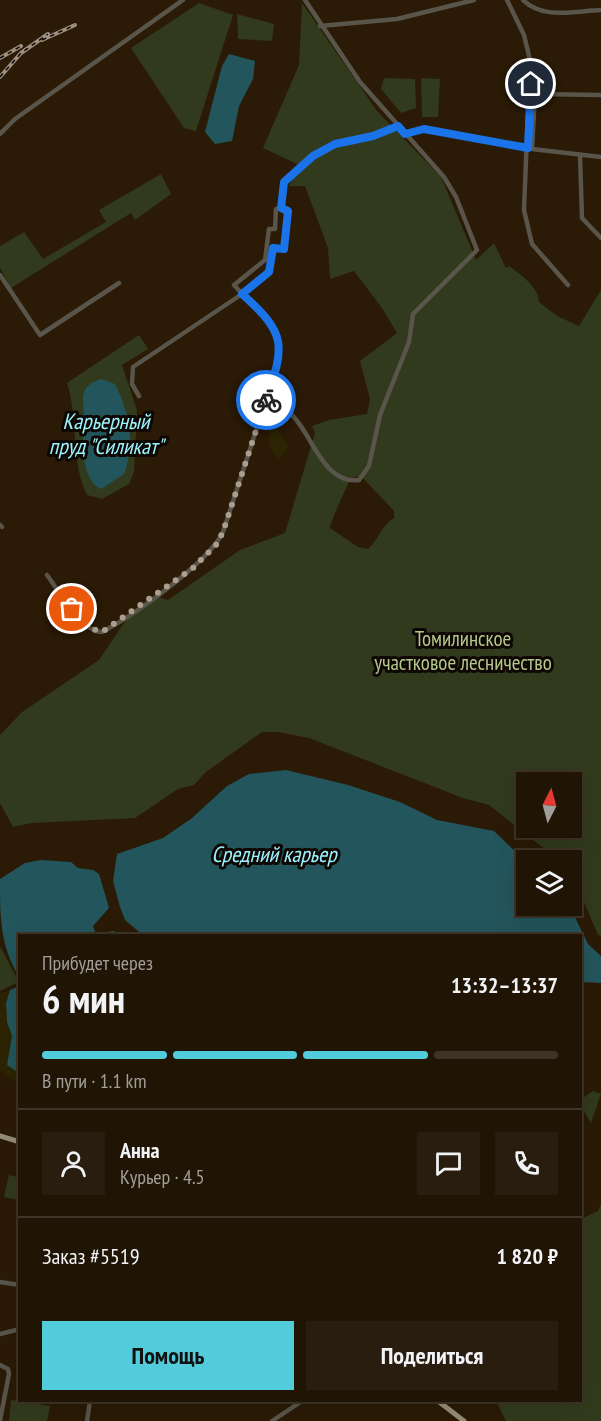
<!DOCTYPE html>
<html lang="ru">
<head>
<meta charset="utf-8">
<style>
  body { margin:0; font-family:"PT Sans Narrow",sans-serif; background:#281d0e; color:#f1f3f6; height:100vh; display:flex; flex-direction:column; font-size:22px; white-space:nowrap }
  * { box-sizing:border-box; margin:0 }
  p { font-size:20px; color:#a29e9a }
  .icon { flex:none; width:33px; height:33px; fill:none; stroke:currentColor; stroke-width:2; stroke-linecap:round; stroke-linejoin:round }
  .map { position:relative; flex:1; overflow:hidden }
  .drawer { position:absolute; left:18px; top:934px; width:564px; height:468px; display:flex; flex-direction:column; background:#201404; border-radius:0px; box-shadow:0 6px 24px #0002,0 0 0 2px #3d3326 }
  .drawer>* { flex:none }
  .needle { width:39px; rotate:6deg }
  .tools { position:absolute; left:516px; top:772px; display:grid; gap:12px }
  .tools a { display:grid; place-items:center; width:66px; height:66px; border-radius:0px; background:#201404; box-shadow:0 6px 24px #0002,0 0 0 2px #3d3326; font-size:30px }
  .pin { position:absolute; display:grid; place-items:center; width:51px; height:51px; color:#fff; margin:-26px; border:3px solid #fff; border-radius:50%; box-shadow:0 2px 6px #0007 }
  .courier { position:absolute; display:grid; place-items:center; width:60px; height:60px; margin:-30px; border:4px solid #1a73e8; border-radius:50%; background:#fff; color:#222; box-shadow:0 2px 8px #0007 }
  .head em { font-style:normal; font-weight:700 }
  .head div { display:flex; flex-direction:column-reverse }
  .head { display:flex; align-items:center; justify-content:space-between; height:102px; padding:0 24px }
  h1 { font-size:39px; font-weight:700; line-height:45px }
  .bar { display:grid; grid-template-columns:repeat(4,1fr); gap:9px 6px; align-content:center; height:72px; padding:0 24px }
  .bar i { height:8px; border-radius:4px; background:#3d3326 }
  .bar .current { background:#52cbda }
  .bar p { grid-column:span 4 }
  .line { display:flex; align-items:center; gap:15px; padding:0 24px; border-top:2px solid #3d3326 }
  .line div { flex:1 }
  .round { display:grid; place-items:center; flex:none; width:63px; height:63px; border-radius:0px; background:#281d0e }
  .cta { display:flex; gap:12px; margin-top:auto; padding:12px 24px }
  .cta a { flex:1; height:69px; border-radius:0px; background:#52cbda; color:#111; font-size:24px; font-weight:700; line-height:69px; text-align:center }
  .cta a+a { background:#281d0e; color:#f1f3f6 }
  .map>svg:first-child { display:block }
  .green { fill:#323a1d; fill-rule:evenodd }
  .sand { fill:#2c2403 }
  .water { fill:#23565c }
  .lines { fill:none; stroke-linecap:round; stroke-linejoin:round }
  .minor { stroke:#59554a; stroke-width:4.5 }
  .major { stroke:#958d76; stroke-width:5 }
  .rail-casing { stroke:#9d9080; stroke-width:4 }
  .rail { stroke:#0d0602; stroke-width:1.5; stroke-dasharray:4.5; stroke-linecap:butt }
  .done { stroke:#ab9e8f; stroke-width:6; stroke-dasharray:0 10.8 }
  .route { stroke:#1a73e8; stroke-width:8 }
  .labels { text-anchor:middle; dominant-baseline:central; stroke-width:6; stroke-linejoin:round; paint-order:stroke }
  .park-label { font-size:21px; fill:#b4c88a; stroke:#0d0602 }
  .water-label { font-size:22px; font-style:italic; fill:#9cf2fe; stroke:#0d0602 }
</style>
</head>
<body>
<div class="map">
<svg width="601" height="1421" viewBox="0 0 601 1421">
  <rect width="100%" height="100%" fill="#2a1a06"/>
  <g class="green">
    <path d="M199 3 233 15 196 131 184 128 131 48Z"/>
    <path d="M302 3 377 111 441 177 476 260 494 243 506 268 509 266C520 274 539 287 539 302L557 316 579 326 601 290V936L598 935 572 874V861H560L489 805 463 798 309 738 278 732H262L206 772 194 785 178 789 135 818 32 823 13 827 0 803V735L22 712 99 660 130 614 155 596 168 600 240 550 285 533 315 433 312 426 329 420 367 414 370 399 360 361 397 333 382 308 354 271 330 279 328 248 305 186H289L299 165 263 148 299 65ZM361 476 394 511V518C381 526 379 539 368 549L358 547 330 528C330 522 347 486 351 478ZM526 783H572V828H526Z"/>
    <path d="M237 14 274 24 272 41 238 39Z"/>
    <path d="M384 78 415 79 416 108 401 113 381 89Z"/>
    <path d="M421 78 440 79 438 117H422Z"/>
    <path d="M161 174 171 194 135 220 131 213 11 288 0 268V246L24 232 43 259 106 222 99 210Z"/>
    <path d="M139 335 148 349 122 365 137 410 134 472 129 484 102 499 87 495C70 460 79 420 67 383Z"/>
    <path d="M0 946 19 982 0 991Z"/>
    <path d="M593 1091 601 1094 591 1123 581 1106 580 1100Z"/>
    <path d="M9 1175 19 1177V1200L4 1197Z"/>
    <path d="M601 1204V1421H506L496 1401H580L581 1219 598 1211Z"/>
    <path d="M11 1400 50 1406 47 1421H9Z"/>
  </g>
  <g class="sand">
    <path d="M271 420 289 447 280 459C266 452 268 432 271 420Z"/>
    <path d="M10 990 6 1003 7 1022 12 1036 7 1065 19 1073V1084L0 1071V993Z"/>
  </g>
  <g class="water">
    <path d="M229 54 255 61 253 79 239 106 232 141 215 144 205 132 222 66Z"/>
    <path d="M101 379 115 384C129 412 136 443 124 474L101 489C79 480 83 433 84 414 84 406 81 397 85 390 89 384 94 381 101 379Z"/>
    <path d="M286 770 348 785 400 802 437 820 494 831 526 862V906L570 907 588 944 601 956V983L581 982 580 936H144L125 920 120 907 113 881 117 854 163 838 192 818 227 786 249 774Z"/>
    <path d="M41 860 71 862 78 868 93 870 99 874 109 908 93 926 96 934 113 931 126 936H20L19 977C0 945 0 917 0 879L25 863Z"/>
    <path d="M19 986V1073L7 1065 12 1036 7 1022 6 1003 10 990Z"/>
  </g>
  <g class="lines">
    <g class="minor">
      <path d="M507 0 524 35 530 60 524 210 532 244 568 285"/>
      <path d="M523 0C544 20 574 11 601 10"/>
      <path d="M320 26 397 19 474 0"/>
      <path d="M601 95 535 94 532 149 601 157"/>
      <path d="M0 134 15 119 183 0"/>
      <path d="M405 134 424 129 528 148"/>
      <path d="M580 155 582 218 601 238"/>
      <path d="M0 275 40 335 119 283"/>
      <path d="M139 396 132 384 133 367 242 294 269 272 273 248 284 249 288 211 281 208"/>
      <path d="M265 404C274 406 284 407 291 414 312 433 323 485 359 480L369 466 380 415 409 342 413 314 477 250 456 197 444 177 360 82 305 0"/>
      <path d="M0 525 2 527"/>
      <path d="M47 575C59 591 81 632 102 632 134 615 208 563 223 532L279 360C280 316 260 314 234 285L265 260 269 229H275L276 209 281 208 284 181 313 156 335 144 373 136 398 126"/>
      <path d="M0 1282 20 1285"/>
      <path d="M0 1334 20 1329"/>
      <path d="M0 1365 8 1369 9 1374 0 1420"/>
      <path d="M87 1421 90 1401"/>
      <path d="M272 1421 302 1401"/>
    </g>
    <g class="major">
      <path d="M0 1136 20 1142"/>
      <path d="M438 1401 464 1421"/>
    </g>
    <defs>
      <g id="rail">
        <path d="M42 40 75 25"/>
        <path d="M0 58 21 46"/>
        <path d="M0 77 21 53 48 34"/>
      </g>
    </defs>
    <use href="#rail" class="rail-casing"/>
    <use href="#rail" class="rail"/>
  </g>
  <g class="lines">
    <path class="done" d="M72 609 86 627 102 632 193 568 216 545 223 532 266 400"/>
    <path class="route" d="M266 400C285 345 287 334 242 294L269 272 273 248 284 249 288 211 281 208 284 182 313 156 335 144 373 136 398 126 405 134 424 129 528 148 531 84"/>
  </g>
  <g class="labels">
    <g class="park-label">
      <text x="463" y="638">Томилинское<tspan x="463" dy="24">участковое лесничество</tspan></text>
    </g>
    <g class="water-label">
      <text x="106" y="421">Карьерный<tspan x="106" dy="25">пруд "Силикат"</tspan></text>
      <text x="274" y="854">Средний карьер</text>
    </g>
  </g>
</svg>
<div class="tools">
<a><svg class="needle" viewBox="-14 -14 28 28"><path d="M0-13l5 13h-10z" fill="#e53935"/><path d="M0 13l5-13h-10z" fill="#a29e9a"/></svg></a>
<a><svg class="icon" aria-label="layers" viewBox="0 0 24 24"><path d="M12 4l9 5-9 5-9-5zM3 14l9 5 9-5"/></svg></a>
</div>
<div class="pin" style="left:72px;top:609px;background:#ea580c"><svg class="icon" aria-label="bag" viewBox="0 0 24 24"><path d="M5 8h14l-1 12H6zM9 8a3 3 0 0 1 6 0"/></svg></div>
<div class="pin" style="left:531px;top:84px;background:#1f2937"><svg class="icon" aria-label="home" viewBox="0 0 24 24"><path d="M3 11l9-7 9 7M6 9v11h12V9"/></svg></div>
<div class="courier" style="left:266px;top:400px"><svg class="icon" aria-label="bike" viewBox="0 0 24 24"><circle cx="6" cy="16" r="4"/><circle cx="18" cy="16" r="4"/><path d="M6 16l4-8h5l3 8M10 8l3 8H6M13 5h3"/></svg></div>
<section class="drawer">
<div class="head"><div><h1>6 мин</h1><p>Прибудет через</p></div><em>13:32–13:37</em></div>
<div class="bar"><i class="current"></i><i class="current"></i><i class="current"></i><i></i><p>В пути · 1.1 km</p></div>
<div class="line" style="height:108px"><a class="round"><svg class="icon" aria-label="person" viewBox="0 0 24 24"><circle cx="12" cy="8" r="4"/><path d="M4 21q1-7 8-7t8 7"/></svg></a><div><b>Анна</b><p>Курьер · 4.5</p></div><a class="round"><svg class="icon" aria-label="chat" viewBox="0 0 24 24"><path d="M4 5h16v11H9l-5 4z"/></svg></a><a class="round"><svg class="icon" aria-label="phone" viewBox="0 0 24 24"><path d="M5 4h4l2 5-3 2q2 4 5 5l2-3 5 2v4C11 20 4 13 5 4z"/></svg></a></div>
<div class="line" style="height:78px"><div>Заказ #5519</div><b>1 820 ₽</b></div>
<div class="cta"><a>Помощь</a><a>Поделиться</a></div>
</section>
</div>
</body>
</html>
